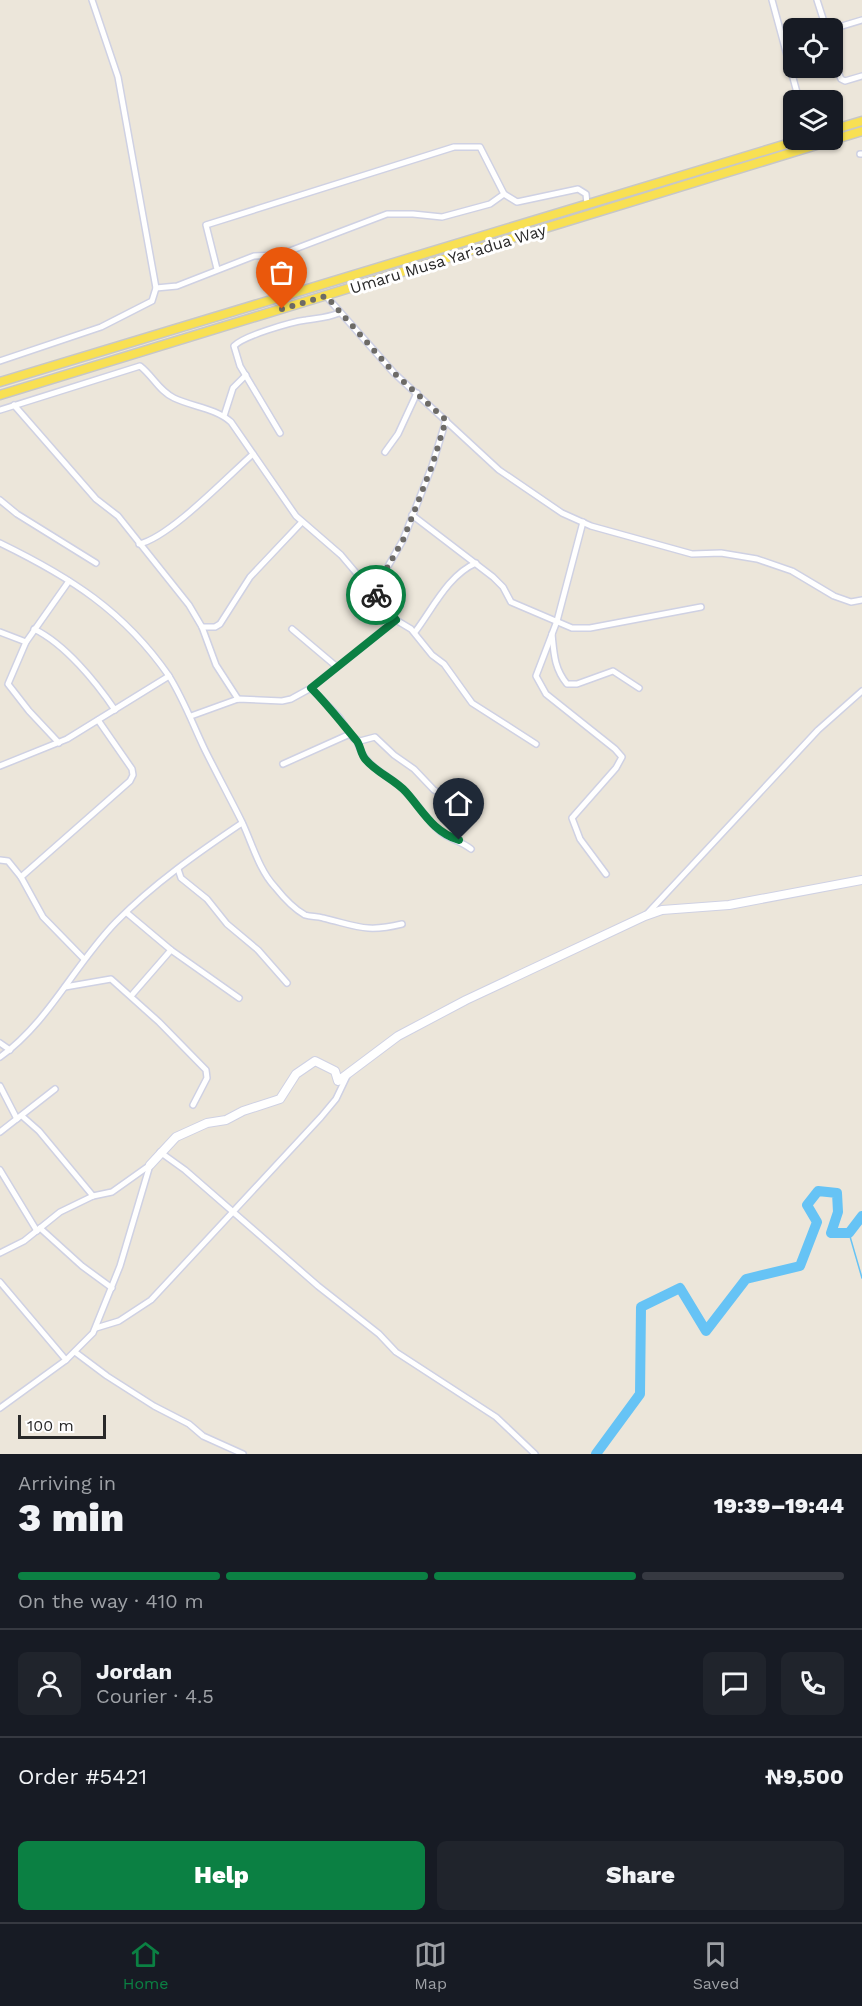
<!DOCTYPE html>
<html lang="en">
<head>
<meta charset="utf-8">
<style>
  body { margin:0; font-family:"Work Sans",sans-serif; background:#20242c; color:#f1f3f6; height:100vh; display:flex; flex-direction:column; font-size:22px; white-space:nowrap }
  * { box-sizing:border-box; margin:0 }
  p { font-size:20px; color:#9ea1a6 }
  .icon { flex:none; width:33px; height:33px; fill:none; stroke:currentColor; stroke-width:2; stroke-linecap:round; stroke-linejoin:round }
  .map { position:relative; height:1454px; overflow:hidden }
  .details { display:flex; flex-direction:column; background:#171b24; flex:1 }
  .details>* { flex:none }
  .fabs { position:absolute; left:783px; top:18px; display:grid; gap:12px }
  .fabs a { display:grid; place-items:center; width:60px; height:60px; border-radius:9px; background:#171b24; box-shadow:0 2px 4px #0004; font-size:30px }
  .scale { position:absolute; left:18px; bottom:15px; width:88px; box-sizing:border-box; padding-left:6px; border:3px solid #292929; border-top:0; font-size:16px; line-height:21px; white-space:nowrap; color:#292929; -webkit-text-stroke:4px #fff; paint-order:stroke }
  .pin { position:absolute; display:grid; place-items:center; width:51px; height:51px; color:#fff; margin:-62px -26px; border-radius:50% 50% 50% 0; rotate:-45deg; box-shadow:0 0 6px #0007 }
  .pin .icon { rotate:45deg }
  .courier { position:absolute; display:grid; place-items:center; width:60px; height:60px; margin:-30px; border:4px solid #0b8043; border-radius:50%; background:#fff; color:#222; box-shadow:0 2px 8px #0007 }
  .head em { font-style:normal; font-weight:800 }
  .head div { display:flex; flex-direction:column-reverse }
  .head { display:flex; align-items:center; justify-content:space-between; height:102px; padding:0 18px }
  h1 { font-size:39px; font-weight:800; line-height:45px }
  .bar { display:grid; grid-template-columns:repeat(4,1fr); gap:9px 6px; align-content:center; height:72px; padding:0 18px }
  .bar i { height:8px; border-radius:4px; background:#363941 }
  .bar .on { background:#0b8043 }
  .bar p { grid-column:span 4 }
  .line { display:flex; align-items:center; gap:15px; padding:0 18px; border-top:2px solid #363941 }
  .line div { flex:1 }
  .round { display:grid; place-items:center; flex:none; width:63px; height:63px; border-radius:9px; background:#20242c }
  .cta { display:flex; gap:12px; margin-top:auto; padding:12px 18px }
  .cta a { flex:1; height:69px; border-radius:9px; background:#0b8043; color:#fff; font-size:24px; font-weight:800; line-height:69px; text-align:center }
  .cta a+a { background:#20242c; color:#f1f3f6 }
  .dock { display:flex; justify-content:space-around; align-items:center; height:84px; border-top:2px solid #363941; background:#171b24; font-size:16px; color:#9ea1a6 }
  .dock a { display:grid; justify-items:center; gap:3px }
  .dock .on { color:#0b8043 }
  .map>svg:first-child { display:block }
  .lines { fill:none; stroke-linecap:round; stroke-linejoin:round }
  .stream { stroke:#66c3f5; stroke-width:1.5 }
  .river { stroke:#66c3f5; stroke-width:10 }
  .street-casing { stroke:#cfd1e3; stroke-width:8 }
  .secondary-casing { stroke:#cfd1e3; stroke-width:10 }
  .primary-casing { stroke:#c7c7c7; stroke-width:11 }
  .street { stroke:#fff; stroke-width:5 }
  .secondary { stroke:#fff; stroke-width:8 }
  .primary { stroke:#f8e053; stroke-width:8 }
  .done { stroke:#6d6b67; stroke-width:6; stroke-dasharray:0 10.8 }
  .route { stroke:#0b8043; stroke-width:8 }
  .labels { text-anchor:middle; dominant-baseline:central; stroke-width:6; stroke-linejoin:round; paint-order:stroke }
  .street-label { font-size:16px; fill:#292929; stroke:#fff }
</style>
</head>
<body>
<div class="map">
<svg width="862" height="1454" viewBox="0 0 862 1454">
  <rect width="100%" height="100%" fill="#ece6da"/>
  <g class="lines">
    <path class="stream" d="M849 1233 862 1278"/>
    <path class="river" d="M596 1454 640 1394 641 1307 680 1288 706 1331 746 1279 800 1266 817 1222 807 1205 818 1191 837 1193 838 1212 831 1233H849L862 1216"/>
    <defs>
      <g id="street">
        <path d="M772 0 799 100"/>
        <path d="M817 0 826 28"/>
        <path d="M832 29 862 20"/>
        <path d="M832 58 841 79 845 81 862 76"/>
        <path d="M860 154H862"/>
        <path d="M217 269 206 225 454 147H480L504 194 517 202 578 189 586 194 587 204"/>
        <path d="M156 288 177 286 254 256 279 255 387 214H413L442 217 490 204 504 194"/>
        <path d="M326 296 394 373 499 470 562 513 591 526 692 554 721 553 757 559 792 571 834 596 851 602 862 600"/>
        <path d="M0 361 101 327 152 301 156 288 118 77 92 0"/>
        <path d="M14 405 96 499 118 516 189 605 202 627 216 665 238 699"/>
        <path d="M0 410 140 366C153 376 159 391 174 398 193 407 215 408 231 422L296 516 341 555 396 620"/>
        <path d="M224 416 233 388 246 375"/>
        <path d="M280 433 240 366 234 346C243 336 291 322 306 320 318 318 327 318 339 313"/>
        <path d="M385 452 398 434 417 393"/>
        <path d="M0 500 17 514 96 563"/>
        <path d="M412 515 493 577 503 587 511 602 572 628H590L701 607"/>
        <path d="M583 522 557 621 536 676 546 694 615 749 622 757 616 768 572 818 580 839 606 874"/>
        <path d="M0 543C70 577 124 611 169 676 184 700 193 725 205 750 217 774 230 798 242 822 252 843 259 870 275 887 283 897 294 909 305 915 311 917 317 916 323 918 357 926 366 933 402 924"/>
        <path d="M139 544C169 538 227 477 253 454"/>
        <path d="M371 590 383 575 403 540 432 466 446 420"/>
        <path d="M202 627H215L220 624 250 577 301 523"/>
        <path d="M34 629C65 644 96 682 115 710"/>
        <path d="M292 629 337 667"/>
        <path d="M0 632 26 642"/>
        <path d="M415 632C432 610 448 575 476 563"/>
        <path d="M552 634C554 653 554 668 567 684H577L613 671 639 688"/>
        <path d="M311 688 396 620 411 629 432 655 444 664 472 703 536 744"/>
        <path d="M191 716 238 699 282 701 291 699 311 688 339 717 353 738 360 741 375 737 394 755 414 769 434 790 469 808"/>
        <path d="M357 741C365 769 386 772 405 791 418 804 427 821 442 833 451 840 461 841 471 849"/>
        <path d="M59 743 29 711 8 684 26 642 69 581"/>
        <path d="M283 764 350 734"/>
        <path d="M0 766 67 739 169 676"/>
        <path d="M0 860 8 861 21 877 43 917 84 959"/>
        <path d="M178 869 181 878 207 899 227 924 258 950 287 983"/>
        <path d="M21 877 130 781 133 775 132 769 98 720"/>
        <path d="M127 913 171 950 239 998"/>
        <path d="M646 915 818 730 862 691"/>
        <path d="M65 987 111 979 159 1022 206 1070 207 1078 193 1105"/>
        <path d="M131 996 171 950"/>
        <path d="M0 1043 10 1050"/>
        <path d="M0 1057C49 1022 74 965 116 922 153 884 199 852 242 823"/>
        <path d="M0 1086 17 1119"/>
        <path d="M22 1116 39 1131 93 1196"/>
        <path d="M0 1132 55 1089"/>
        <path d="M160 1152 185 1170 318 1286 379 1334 396 1352 496 1417 535 1454"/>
        <path d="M0 1170 37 1231"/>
        <path d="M40 1228 82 1266 112 1288"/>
        <path d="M0 1253 24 1241 60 1212 93 1196 112 1192 150 1165"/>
        <path d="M0 1282 66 1360"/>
        <path d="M96 1328 119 1321 151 1300 321 1117 336 1099 347 1076"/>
        <path d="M75 1352 107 1376 154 1406 189 1424 203 1436 243 1454"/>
        <path d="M0 1408 66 1360 93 1333 120 1266 150 1165"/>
      </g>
      <path id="secondary" d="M150 1165 176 1137 207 1123 226 1120 243 1111 280 1099 296 1074 315 1061 335 1071 338 1081 398 1036 466 1000 645 916 662 910 729 905 862 880"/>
      <g id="primary">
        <path d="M832 130 862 121"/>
        <path d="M0 382 800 140"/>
        <path d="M0 395 862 131"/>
      </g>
    </defs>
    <use href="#street" class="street-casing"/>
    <use href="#secondary" class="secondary-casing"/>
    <use href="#primary" class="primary-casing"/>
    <use href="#street" class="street"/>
    <use href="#secondary" class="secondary"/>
    <use href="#primary" class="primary"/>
  </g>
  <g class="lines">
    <path class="done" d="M282 309 326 296 394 373 446 420 432 466 403 540 383 575 371 590 376 595"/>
    <path class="route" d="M376 595 396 620 311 688C327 704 341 722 356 740 361 745 360 754 366 760 377 773 394 779 406 792 423 811 433 832 459 840"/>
  </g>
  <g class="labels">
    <g class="street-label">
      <text transform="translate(448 259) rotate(-17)">Umaru Musa Yar'adua Way</text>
    </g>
  </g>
</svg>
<div class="fabs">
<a><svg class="icon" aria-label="locate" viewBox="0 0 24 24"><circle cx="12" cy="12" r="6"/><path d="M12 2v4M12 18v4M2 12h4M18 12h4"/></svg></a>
<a><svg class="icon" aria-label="layers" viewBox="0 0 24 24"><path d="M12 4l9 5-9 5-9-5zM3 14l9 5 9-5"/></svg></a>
</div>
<div class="scale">100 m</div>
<div class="pin" style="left:282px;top:309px;background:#ea580c"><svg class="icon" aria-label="bag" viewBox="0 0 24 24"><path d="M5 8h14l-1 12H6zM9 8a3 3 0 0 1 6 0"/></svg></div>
<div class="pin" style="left:459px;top:840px;background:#1f2937"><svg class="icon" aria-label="home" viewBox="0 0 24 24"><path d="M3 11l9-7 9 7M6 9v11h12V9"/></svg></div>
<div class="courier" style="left:376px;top:595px"><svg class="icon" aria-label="bike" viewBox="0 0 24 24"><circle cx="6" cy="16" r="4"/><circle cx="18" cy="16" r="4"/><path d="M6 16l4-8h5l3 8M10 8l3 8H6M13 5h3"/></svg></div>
</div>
<section class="details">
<div class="head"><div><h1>3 min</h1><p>Arriving in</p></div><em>19:39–19:44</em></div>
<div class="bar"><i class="on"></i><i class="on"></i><i class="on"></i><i></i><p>On the way · 410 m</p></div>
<div class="line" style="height:108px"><a class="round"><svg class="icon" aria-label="person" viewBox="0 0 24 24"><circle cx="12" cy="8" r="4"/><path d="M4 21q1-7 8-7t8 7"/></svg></a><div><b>Jordan</b><p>Courier · 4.5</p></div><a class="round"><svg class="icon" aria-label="chat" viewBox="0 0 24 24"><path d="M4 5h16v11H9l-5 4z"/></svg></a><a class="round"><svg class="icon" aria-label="phone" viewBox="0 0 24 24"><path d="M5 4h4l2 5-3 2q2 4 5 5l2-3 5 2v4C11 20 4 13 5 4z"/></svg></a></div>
<div class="line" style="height:78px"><div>Order #5421</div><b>₦9,500</b></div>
<div class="cta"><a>Help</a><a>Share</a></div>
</section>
<nav class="dock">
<a class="on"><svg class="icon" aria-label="home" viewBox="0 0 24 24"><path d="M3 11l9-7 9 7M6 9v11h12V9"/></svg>Home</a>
<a><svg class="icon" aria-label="map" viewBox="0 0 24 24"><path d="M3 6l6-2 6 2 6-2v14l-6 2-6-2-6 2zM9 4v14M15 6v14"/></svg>Map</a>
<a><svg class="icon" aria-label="saved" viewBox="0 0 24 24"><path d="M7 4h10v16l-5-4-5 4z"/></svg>Saved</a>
</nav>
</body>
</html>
